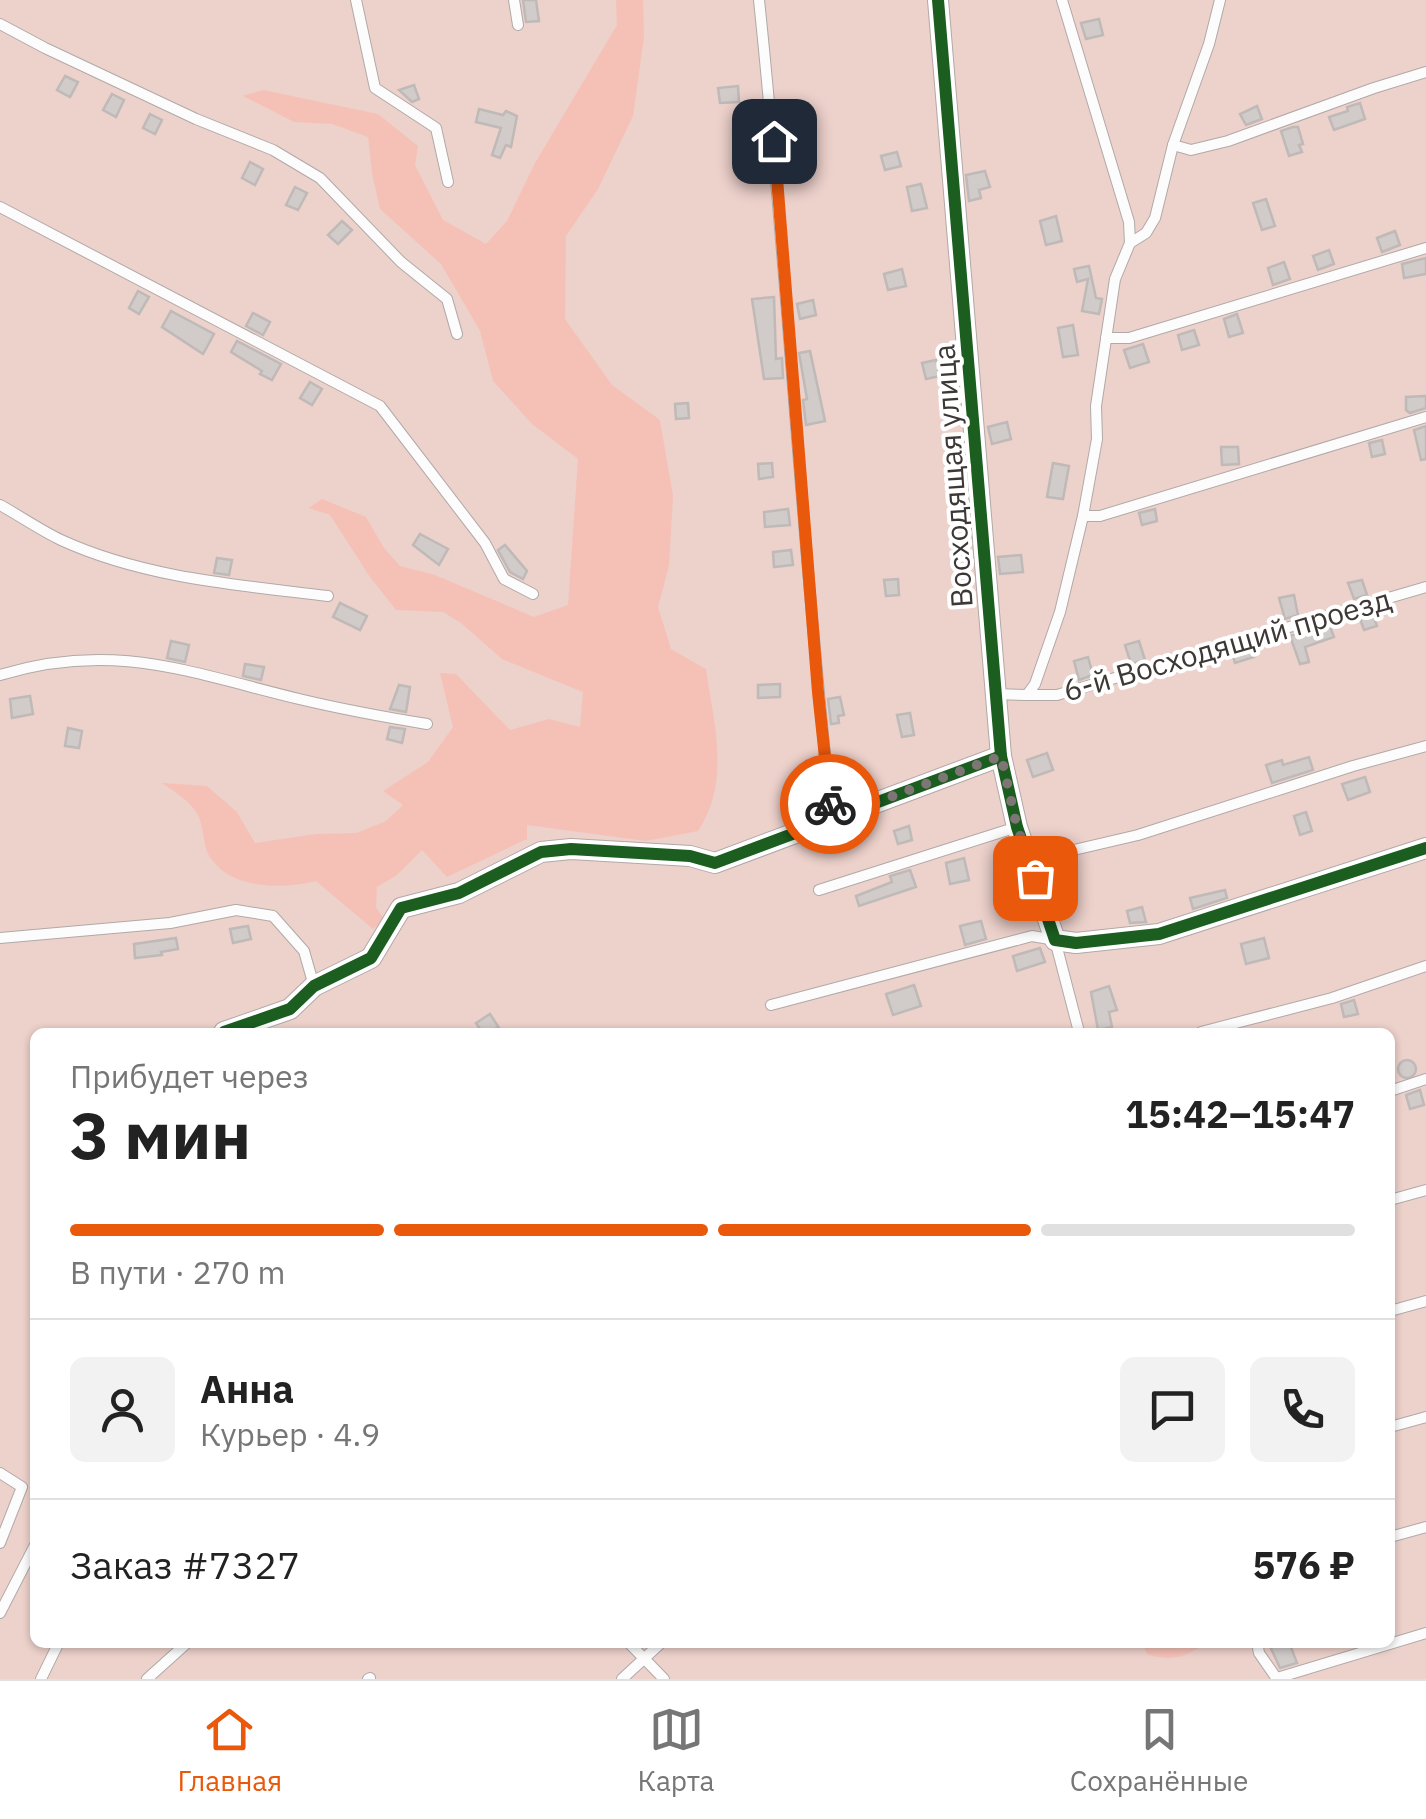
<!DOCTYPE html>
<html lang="ru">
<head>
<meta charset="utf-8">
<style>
  body { margin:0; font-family:"IBM Plex Sans",sans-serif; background:#f2f2f2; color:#222; height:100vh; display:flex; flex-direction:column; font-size:38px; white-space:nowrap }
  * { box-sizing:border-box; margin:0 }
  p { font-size:32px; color:#767676 }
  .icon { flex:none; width:55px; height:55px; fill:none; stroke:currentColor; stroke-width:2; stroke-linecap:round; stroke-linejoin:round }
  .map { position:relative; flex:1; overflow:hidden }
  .drawer { position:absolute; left:30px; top:1028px; width:1365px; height:620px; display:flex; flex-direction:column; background:#fff; border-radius:15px; box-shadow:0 2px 8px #0004 }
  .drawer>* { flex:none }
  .pin { position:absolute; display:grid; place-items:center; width:85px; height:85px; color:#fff; margin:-42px; border-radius:20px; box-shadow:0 5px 15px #0006 }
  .courier { position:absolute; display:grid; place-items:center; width:100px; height:100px; margin:-50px; border:8px solid #ea580c; border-radius:50%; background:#fff; color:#222; box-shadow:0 2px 12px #0007 }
  .headline em { font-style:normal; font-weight:700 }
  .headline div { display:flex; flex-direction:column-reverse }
  .headline { display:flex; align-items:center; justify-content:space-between; height:170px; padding:0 40px }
  h1 { font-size:65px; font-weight:700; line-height:75px }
  .bar { display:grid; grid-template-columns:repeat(4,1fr); gap:15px 10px; align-content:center; height:120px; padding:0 40px }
  .bar i { height:12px; border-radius:8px; background:#e0e0e0 }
  .bar .active { background:#ea580c }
  .bar p { grid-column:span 4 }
  .line { display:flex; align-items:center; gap:25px; padding:0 40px; border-top:2px solid #e0e0e0 }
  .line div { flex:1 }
  .round { display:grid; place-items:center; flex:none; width:105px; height:105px; border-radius:15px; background:#f2f2f2 }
  .menu { display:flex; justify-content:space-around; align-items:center; height:140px; border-top:2px solid #e0e0e0; background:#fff; font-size:28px; color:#767676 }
  .menu a { display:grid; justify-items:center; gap:5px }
  .menu .active { color:#ea580c }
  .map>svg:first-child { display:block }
  .green { fill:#edd1cb; fill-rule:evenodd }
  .water { fill:#f5c1b7 }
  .building { fill:#d1cbca; stroke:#bfb9b8; stroke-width:2.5 }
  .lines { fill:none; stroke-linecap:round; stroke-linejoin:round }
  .service-casing { stroke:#b0a9a8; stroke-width:12 }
  .minor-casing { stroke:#b0a9a8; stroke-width:22 }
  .service { stroke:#fdfcfc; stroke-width:10 }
  .minor { stroke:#fdfcfc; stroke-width:20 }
  .cycleway-casing { stroke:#fff; stroke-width:19 }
  .cycleway { stroke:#1b5e20; stroke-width:12 }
  .done { stroke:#7d7675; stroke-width:10; stroke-dasharray:0 18 }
  .route { stroke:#ea580c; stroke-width:12 }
  .labels { text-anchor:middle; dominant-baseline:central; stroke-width:8; stroke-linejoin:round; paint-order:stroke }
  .street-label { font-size:30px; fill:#3d3736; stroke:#fff }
</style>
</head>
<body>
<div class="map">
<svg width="1426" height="1679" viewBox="0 0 1426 1679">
  <rect width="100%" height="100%" fill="#f4ebe9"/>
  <path class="green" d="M0 0H1426V1679H0ZM35 1032H1390V1642H35Z"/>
  <g class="water">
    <path d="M616 0H643L644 37 633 116 598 189 566 236 565 319 612 385 660 420 673 496 669 566 658 607 671 649 706 669C714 725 731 781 698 831L646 841 527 825V839L447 877 422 850 397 875 377 887 376 907 385 921 373 929 316 881C285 889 234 890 212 860 202 848 205 829 198 815 190 801 175 792 162 783L207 786 237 812 255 843 316 834 356 833 386 821 403 805 383 791 428 762 453 727 440 673 456 674 510 730 549 719 580 727 583 692 502 659 461 623 443 612 396 610 370 577 330 515 309 508 322 499 366 517 384 548 400 566 435 575 534 617 568 605 578 459 532 424 493 381 480 331 441 264 380 209 372 173 368 137 332 124 294 122 243 96 263 90 378 114 418 146 415 165 443 220 486 244 507 221 535 163 617 25Z"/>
    <path d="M1142 1643H1208C1184 1656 1174 1663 1147 1654Z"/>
  </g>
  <g class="building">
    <path d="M523 0H536L539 21 526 22Z"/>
    <path d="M1099 19 1103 35 1086 39 1081 23Z"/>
    <path d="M65 76 78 82 70 97 57 90Z"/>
    <path d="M414 85 419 99 412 102 399 90Z"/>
    <path d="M738 86 739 102 720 103 718 88Z"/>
    <path d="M112 94 124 100 116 117 103 110Z"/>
    <path d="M1360 103 1365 119 1334 130 1329 117 1348 111 1347 107Z"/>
    <path d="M1257 106 1262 119 1246 125 1240 114Z"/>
    <path d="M479 109 503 115 506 111 517 116 511 147 506 145 500 158 492 155 501 128 476 122Z"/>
    <path d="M150 114 162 120 155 134 143 128Z"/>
    <path d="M1293 127H1298L1303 144 1299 145 1302 152 1289 156 1281 131Z"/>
    <path d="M897 152 901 166 885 170 881 156Z"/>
    <path d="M250 162 263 169 255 185 242 178Z"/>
    <path d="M985 171 990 187 979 190 981 198 969 201 966 175Z"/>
    <path d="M921 184 927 208 912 211 907 187Z"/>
    <path d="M295 187 307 193 298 210 286 205Z"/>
    <path d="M1266 199 1275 226 1262 230 1253 203Z"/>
    <path d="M1056 216 1062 241 1046 245 1040 221Z"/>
    <path d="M342 221 352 230 338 244 328 235Z"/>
    <path d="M1395 231 1400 245 1382 252 1377 238Z"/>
    <path d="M1329 250 1334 264 1318 270 1313 256Z"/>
    <path d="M1426 258V274L1404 278 1402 264Z"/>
    <path d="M1284 262 1290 279 1273 285 1268 268Z"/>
    <path d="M1089 266 1096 298 1102 299 1099 314 1082 311 1088 279 1077 282 1074 269Z"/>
    <path d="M902 269 906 286 888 290 884 274Z"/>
    <path d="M138 291 149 297 139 314 129 308Z"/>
    <path d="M774 297 776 359 782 358 783 378 764 379 752 299Z"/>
    <path d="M813 300 816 315 800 319 797 304Z"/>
    <path d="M171 311 214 334 203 354 162 327Z"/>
    <path d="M253 313 270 322 263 335 246 326Z"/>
    <path d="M1237 314 1243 333 1229 337 1224 319Z"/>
    <path d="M1073 325 1078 355 1063 357 1058 328Z"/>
    <path d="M1194 330 1199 345 1182 350 1178 335Z"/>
    <path d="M237 341 281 364 272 380 260 374 262 371 231 352Z"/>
    <path d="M1143 344 1149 362 1130 368 1124 350Z"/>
    <path d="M810 351 825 421 806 425 803 400 807 399 799 353Z"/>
    <path d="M936 360 940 376 926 379 922 363Z"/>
    <path d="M310 382 322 389 312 405 300 398Z"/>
    <path d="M1426 396V408L1410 413 1406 410V397Z"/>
    <path d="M688 403 689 418 676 419 675 404Z"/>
    <path d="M1007 422 1011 439 992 444 988 427Z"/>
    <path d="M1426 426V459L1421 460 1414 430Z"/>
    <path d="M1382 440 1385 454 1372 457 1369 443Z"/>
    <path d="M1221 447H1238L1239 464 1222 465Z"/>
    <path d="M772 463 773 477 759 479 758 464Z"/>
    <path d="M1053 463 1069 466 1063 499 1047 497Z"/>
    <path d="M788 509 790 525 765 527 764 512Z"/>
    <path d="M1155 509 1157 521 1142 525 1139 513Z"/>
    <path d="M420 534 448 549 439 565 413 545Z"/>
    <path d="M505 545 527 571 523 579 510 572 498 550Z"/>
    <path d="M791 550 793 565 774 567 773 552Z"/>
    <path d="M1021 555 1023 572 1000 574 998 557Z"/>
    <path d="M217 558 232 560 229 575 214 573Z"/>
    <path d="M898 579 899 595 886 596 884 580Z"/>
    <path d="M1362 580 1367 595 1354 599 1348 583Z"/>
    <path d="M1294 595 1298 615 1285 619 1279 598Z"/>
    <path d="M340 603 367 616 360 630 333 617Z"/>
    <path d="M1372 612 1377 626 1364 630 1359 616Z"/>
    <path d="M1329 624 1334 637 1305 647 1309 662 1300 664 1290 636Z"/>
    <path d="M171 641 189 645 185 662 167 658Z"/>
    <path d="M1139 641 1145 660 1131 664 1125 645Z"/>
    <path d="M1251 647 1254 657 1235 663 1232 653Z"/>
    <path d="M1088 657 1093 675 1079 680 1074 661Z"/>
    <path d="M245 664 264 667 261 680 243 676Z"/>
    <path d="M780 684V697L758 698V685Z"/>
    <path d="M399 685 410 687 406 712 390 709Z"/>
    <path d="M30 696 33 714 12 718 10 699Z"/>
    <path d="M840 697 844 715 838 716 839 723 831 724 828 699Z"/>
    <path d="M910 713 914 735 902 737 897 715Z"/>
    <path d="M390 727 405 729 402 743 387 739Z"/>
    <path d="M68 728 82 731 79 748 65 746Z"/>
    <path d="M1047 753 1053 770 1033 777 1027 760Z"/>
    <path d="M1309 757 1313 770 1272 783 1266 765 1282 760 1283 765Z"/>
    <path d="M848 774 851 790 838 792 836 776Z"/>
    <path d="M1365 777 1370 792 1348 800 1342 784Z"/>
    <path d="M1306 812 1312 831 1300 835 1294 816Z"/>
    <path d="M909 826 912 840 898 844 894 831Z"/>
    <path d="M964 858 969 880 950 884 946 863Z"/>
    <path d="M910 870 916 887 859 906 856 896 892 882 890 876Z"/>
    <path d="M1225 890 1227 898 1193 909 1190 898Z"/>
    <path d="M1142 907 1146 922 1130 923 1127 911Z"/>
    <path d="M981 921 986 939 965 945 960 926Z"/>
    <path d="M248 926 251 939 233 943 230 929Z"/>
    <path d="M176 938 178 949 161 952 162 955 135 958 134 944Z"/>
    <path d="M1264 938 1269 958 1246 964 1241 944Z"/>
    <path d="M1040 948 1045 962 1017 971 1013 956Z"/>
    <path d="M914 985 921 1006 893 1015 886 994Z"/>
    <path d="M1109 986 1117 1010 1109 1012 1112 1027 1098 1030 1091 992Z"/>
    <path d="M1354 1000 1358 1014 1344 1017 1341 1004Z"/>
    <path d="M490 1014 499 1028 482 1032 476 1023Z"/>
    <circle cx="1407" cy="1069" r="9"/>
    <path d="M1420 1090 1424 1105 1410 1109 1406 1095Z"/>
    <path d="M1268 1642H1289L1297 1663 1280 1668Z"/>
  </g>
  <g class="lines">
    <defs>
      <g id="service">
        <path d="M356 0 375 88 436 128 448 182"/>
        <path d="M514 0 518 25"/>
        <path d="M759 0C787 267 801 536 830 803L839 816"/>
        <path d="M1062 0 1129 222 1130 243"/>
        <path d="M0 24 45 48 196 119 273 150 320 178 401 262 447 299 457 334"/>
        <path d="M1173 145 1191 150 1228 141 1374 88 1426 72"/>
        <path d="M0 207 380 406 485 543 504 579 533 594"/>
        <path d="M1106 338H1129L1426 248"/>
        <path d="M0 505C20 516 40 530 61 540 144 578 238 585 328 596"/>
        <path d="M1083 516H1100L1426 417"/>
        <path d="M0 675C113 640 191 673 299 699 341 709 384 717 427 724"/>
        <path d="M995 694 1027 695 1035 684 1060 612 1083 516 1097 439 1096 406 1115 279 1130 243 1146 233 1155 218 1173 145 1209 44 1220 0"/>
        <path d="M1027 695H1057L1426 587"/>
        <path d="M1025 846 1061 853 1138 835 1353 766 1426 746"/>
        <path d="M819 890 1017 827"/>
        <path d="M0 938 170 923 236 910 273 916 304 951 314 986"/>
        <path d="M771 1005 1032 936 1055 940 1079 1032"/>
        <path d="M1201 1032 1332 998 1426 966"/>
        <path d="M1390 1091 1426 1079"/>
        <path d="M1390 1200 1426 1190"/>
        <path d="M1390 1311 1426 1301"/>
        <path d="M1390 1427 1426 1417"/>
        <path d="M0 1473 22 1487 0 1543"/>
        <path d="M1390 1537 1426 1527"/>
        <path d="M0 1613 35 1545"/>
        <path d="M628 1642 664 1679"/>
        <path d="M1257 1642 1259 1653 1277 1679"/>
        <path d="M1277 1678 1426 1633"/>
        <path d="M41 1679 59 1642"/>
        <path d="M147 1679 188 1642"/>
        <path d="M368 1679 370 1678"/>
        <path d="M622 1679 662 1642"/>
      </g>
      <g id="minor">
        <path d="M938 0 1001 756 1017 827 1055 940 1076 943 1159 934 1426 848"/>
        <path d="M224 1032 290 1009 314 986 371 958 401 908 459 893 541 852 571 849 690 856 715 863 1001 756"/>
      </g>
    </defs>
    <use href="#service" class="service-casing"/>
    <use href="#minor" class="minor-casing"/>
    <use href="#service" class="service"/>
    <use href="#minor" class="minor"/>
    <defs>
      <g id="cycleway">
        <path d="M938 0 1001 756 1017 827 1055 940 1076 943 1159 934 1426 848"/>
        <path d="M224 1032 290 1009 314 986 371 958 401 908 459 893 541 852 571 849 690 856 715 863 1001 756"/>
      </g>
    </defs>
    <use href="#cycleway" class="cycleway-casing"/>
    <use href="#cycleway" class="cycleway"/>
  </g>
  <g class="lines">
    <path class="done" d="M830 804 839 816 1001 756 1017 827 1035 878"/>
    <path class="route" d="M774 141 818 692 830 804"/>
  </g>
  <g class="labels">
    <g class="street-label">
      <text transform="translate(952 476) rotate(-94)">Восходящая улица</text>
      <text transform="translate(1227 644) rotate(-16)">6-й Восходящий проезд</text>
    </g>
  </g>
</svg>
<div class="pin" style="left:1035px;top:878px;background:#ea580c"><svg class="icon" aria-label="bag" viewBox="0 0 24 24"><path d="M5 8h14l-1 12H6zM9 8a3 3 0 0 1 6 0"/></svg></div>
<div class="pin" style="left:774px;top:141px;background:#1f2937"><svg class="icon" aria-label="home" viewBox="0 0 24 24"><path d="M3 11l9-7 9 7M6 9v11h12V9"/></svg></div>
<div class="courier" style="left:830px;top:804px"><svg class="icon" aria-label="bike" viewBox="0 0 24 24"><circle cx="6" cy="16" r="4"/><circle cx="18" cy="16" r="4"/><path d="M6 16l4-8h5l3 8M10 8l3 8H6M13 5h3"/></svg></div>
<section class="drawer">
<div class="headline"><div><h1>3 мин</h1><p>Прибудет через</p></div><em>15:42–15:47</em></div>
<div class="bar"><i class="active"></i><i class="active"></i><i class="active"></i><i></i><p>В пути · 270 m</p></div>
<div class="line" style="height:180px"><a class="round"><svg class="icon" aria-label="person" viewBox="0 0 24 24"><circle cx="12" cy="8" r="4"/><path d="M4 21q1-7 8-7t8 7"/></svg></a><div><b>Анна</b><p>Курьер · 4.9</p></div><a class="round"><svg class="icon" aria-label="chat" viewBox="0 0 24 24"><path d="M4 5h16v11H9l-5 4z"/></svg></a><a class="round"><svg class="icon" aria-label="phone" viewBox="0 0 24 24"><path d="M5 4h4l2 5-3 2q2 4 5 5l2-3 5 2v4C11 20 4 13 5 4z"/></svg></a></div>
<div class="line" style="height:130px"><div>Заказ #7327</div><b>576 ₽</b></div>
</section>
</div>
<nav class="menu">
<a class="active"><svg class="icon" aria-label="home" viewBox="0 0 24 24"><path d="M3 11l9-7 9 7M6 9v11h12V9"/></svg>Главная</a>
<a><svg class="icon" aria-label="map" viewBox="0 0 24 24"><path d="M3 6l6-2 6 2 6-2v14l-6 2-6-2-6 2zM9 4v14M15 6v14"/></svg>Карта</a>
<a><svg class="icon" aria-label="saved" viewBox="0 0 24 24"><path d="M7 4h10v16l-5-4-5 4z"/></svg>Сохранённые</a>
</nav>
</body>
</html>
